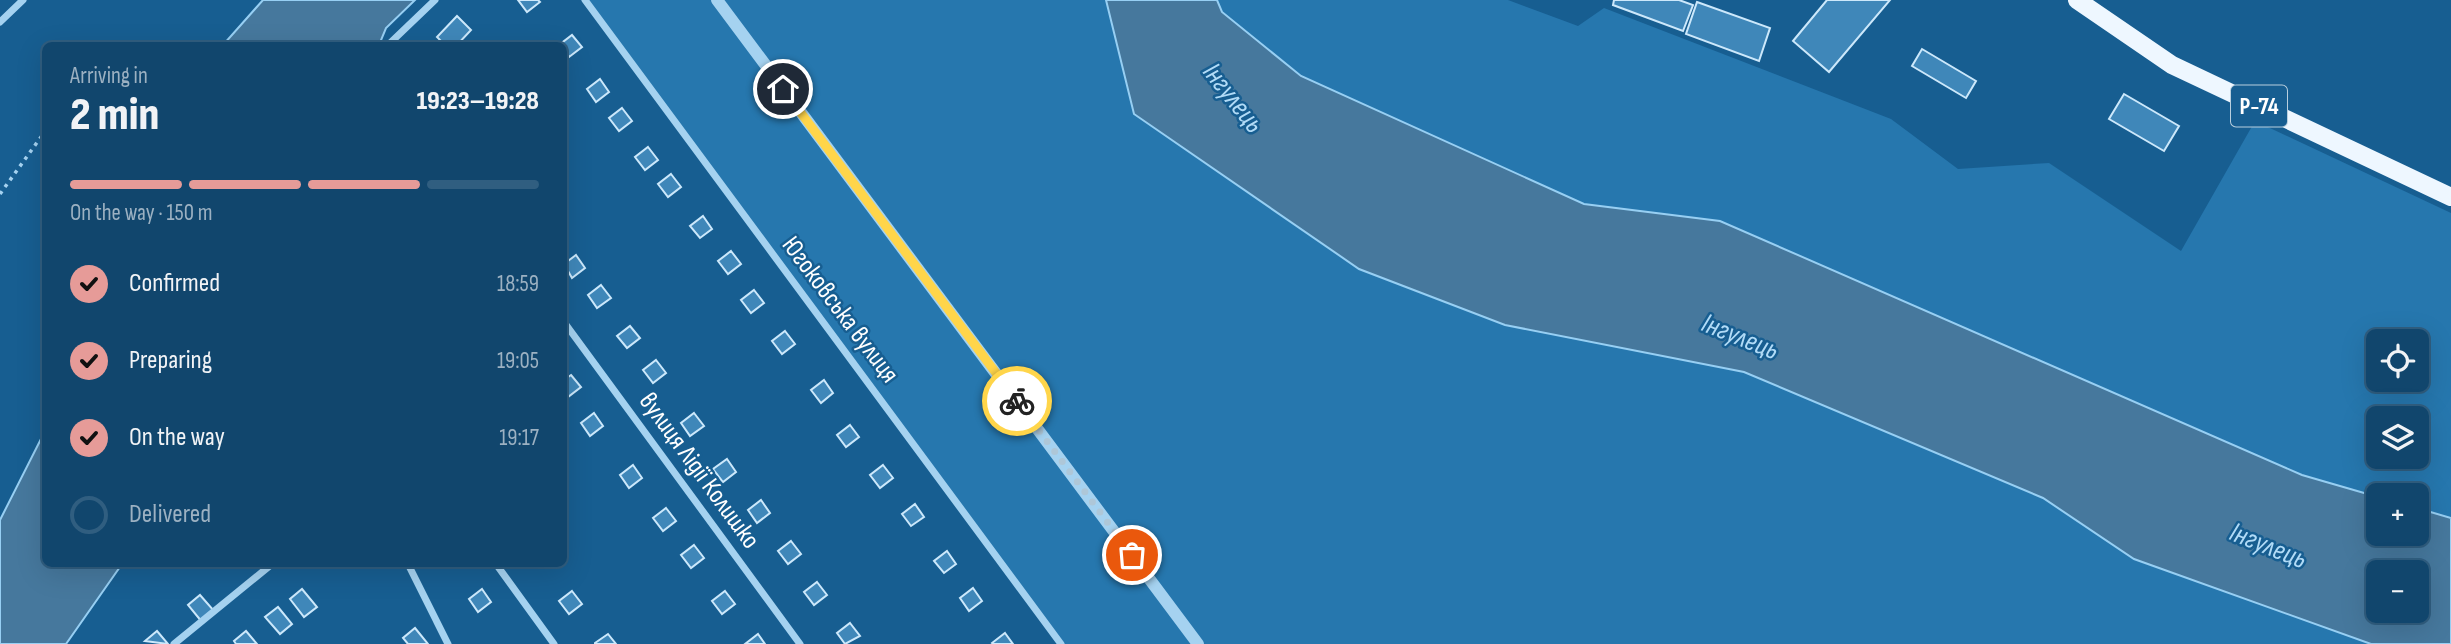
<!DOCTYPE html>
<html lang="en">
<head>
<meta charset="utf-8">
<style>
  body { margin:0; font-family:"Sofia Sans Condensed",sans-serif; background:#1a4d72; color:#f1f3f6; height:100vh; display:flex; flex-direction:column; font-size:26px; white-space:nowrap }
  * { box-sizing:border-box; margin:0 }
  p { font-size:23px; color:#9cb1c2 }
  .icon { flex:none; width:38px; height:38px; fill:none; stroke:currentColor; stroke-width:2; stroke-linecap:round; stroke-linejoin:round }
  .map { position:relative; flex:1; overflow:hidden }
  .drawer { position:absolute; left:42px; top:42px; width:525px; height:525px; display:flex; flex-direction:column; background:#11466d; border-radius:10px; box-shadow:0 7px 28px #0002,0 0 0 2px #305e80 }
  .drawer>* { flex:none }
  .fabs { position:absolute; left:2366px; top:329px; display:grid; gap:14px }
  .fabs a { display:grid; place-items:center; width:63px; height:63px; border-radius:10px; background:#11466d; box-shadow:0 7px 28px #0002,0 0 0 2px #305e80; font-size:35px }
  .pin { position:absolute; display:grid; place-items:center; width:60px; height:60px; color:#fff; margin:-30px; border:4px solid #fff; border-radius:50%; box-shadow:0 2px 7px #0007 }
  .courier { position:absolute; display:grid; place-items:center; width:70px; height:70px; margin:-35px; border:5px solid #ffd54a; border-radius:50%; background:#fff; color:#222; box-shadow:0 2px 9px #0007 }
  .overview em { font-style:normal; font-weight:800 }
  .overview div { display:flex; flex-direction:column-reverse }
  .overview { display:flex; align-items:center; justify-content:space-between; height:119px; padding:0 28px }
  h1 { font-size:46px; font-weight:800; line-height:52px }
  .bar { display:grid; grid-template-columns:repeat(4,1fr); gap:10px 7px; align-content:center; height:84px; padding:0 28px }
  .bar i { height:9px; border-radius:5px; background:#305e80 }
  .bar .active { background:#e69b98 }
  .bar p { grid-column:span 4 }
  ol { padding:0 28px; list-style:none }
  li { display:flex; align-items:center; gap:21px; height:77px }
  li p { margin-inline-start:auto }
  li .icon { padding:7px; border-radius:50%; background:#e69b98; color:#111; stroke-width:4 }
  li:last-child { color:#9cb1c2 }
  li i { width:38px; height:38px; border:4px solid #305e80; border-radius:50% }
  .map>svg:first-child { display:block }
  .green { fill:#2677ae; fill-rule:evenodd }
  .water { fill:#46789d; stroke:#97cff3; stroke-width:2; fill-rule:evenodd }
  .building { fill:#3f87b9; stroke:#cce8fb; stroke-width:2 }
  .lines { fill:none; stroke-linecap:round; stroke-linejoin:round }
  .path { stroke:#a5d2f0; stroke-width:3.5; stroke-dasharray:3.5 5; stroke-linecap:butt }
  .minor { stroke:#a5d2f0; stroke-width:7 }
  .tertiary { stroke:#a5d2f0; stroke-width:12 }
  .primary { stroke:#eef7ff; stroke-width:18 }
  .done { stroke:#aec7d8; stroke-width:7; stroke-dasharray:0 12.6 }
  .route { stroke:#ffd54a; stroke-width:9 }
  .labels { text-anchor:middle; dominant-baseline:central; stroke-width:5; stroke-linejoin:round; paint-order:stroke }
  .shield { fill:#175e91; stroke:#b9cfde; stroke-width:2 }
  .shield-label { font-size:24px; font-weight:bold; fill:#fff }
  .street-label { font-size:26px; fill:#fff; stroke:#175e91 }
  .water-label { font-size:28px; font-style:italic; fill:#b1dbf7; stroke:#175e91 }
</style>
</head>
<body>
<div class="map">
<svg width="2451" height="644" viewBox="0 0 2451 644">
  <rect width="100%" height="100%" fill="#175e91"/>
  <g class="green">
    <path d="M586 0H1106L1134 114 1505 325 1744 372 2043 498 2134 559 2371 644H1062Z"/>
    <path d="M1217 0H1508L1578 26 1604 8 1891 119 1958 169 2049 163 2181 251 2255 121 2451 213V518L2417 508V495L2378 497 2302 475 1720 221 1584 204 1301 76 1222 12ZM2378 341H2417V380H2378ZM2378 418H2417V457H2378Z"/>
  </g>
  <g class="water">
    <path d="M263 0H415L386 28 379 45H223Z"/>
    <path d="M1106 0H1217L1222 12 1301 76 1584 204 1720 221 2302 475 2378 497V534H2417V508L2451 518V644H2371L2134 559 2043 498 1744 372 1505 325 1359 269 1134 114ZM2378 572H2417V611H2378Z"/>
    <path d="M45 431 46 564H122L66 644H0V520Z"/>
  </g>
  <g class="building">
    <path d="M518 0H538L540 2 527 12Z"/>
    <path d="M1614 0H1679L1693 5 1683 31 1613 5Z"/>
    <path d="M1827 0H1890L1829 72 1793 41Z"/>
    <path d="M1697 2 1770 28 1759 61 1686 34Z"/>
    <path d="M457 16 471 30 456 46H446L437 37Z"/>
    <path d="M572 35 582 47 569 57 564 46 559 45Z"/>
    <path d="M1922 49 1976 81 1966 98 1912 66Z"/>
    <path d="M600 79 609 92 596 102 587 89Z"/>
    <path d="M2124 94 2179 126 2164 151 2109 119Z"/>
    <path d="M622 108 632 121 619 131 609 118Z"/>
    <path d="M648 147 658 160 645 170 635 157Z"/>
    <path d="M671 174 681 187 668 197 658 184Z"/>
    <path d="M703 216 712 229 700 238 690 226Z"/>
    <path d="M731 251 741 264 728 274 718 261Z"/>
    <path d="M576 255 585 268 572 278 564 264Z"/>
    <path d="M601 285 611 298 597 308 588 295Z"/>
    <path d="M754 290 764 303 751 313 741 300Z"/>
    <path d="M630 326 640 338 627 348 617 336Z"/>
    <path d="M785 331 795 344 782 354 772 341Z"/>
    <path d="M656 360 666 373 653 383 643 370Z"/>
    <path d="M571 375 581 387 568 397 564 392V380Z"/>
    <path d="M824 380 833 393 821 403 811 390Z"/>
    <path d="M594 413 603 426 590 436 581 423Z"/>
    <path d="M694 413 704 426 690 436 681 423Z"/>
    <path d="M850 425 859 437 846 447 837 435Z"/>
    <path d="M727 459 736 472 723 482 713 469Z"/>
    <path d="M633 465 642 478 629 488 620 475Z"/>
    <path d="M883 465 893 478 880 488 870 475Z"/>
    <path d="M761 500 770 513 757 523 748 510Z"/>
    <path d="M915 504 924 517 911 526 902 514Z"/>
    <path d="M666 508 676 521 663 531 653 518Z"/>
    <path d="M791 541 801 554 788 564 778 551Z"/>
    <path d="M694 545 704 558 691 568 681 555Z"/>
    <path d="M947 551 956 564 944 573 934 561Z"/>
    <path d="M817 582 827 595 814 605 804 592Z"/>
    <path d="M973 588 982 601 969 611 960 598Z"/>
    <path d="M302 589 317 607 304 617 290 599Z"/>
    <path d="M482 589 491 602 478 612 469 599Z"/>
    <path d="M572 591 582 604 569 614 559 601Z"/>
    <path d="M725 591 735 604 722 614 712 601Z"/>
    <path d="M200 595 215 612 202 622 188 605Z"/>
    <path d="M278 607 292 624 280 634 265 617Z"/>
    <path d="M850 623 860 636 845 644 837 633Z"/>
    <path d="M415 628 428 644H408L403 638Z"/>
    <path d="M157 631 168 644 145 641Z"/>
    <path d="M246 631 257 644H236L234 641Z"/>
    <path d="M1005 633 1013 644H993L992 643Z"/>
    <path d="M608 634 616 644H595V643Z"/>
    <path d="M758 634 765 644H745Z"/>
  </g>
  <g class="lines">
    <path class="path" d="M0 194 46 130"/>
    <g class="minor">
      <path d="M585 0 1061 644"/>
      <path d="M0 22 23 0"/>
      <path d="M387 46 435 0"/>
      <path d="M564 322 800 644"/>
      <path d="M408 564 448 644"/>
      <path d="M496 564 554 644"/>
      <path d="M174 644 272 564"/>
    </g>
    <path class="tertiary" d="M717 0 1198 644"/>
    <path class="primary" d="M2077 0 2172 65 2451 197"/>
  </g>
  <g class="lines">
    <path class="done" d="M1017 401 1132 555"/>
    <path class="route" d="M783 89 1017 401"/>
  </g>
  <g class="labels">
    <rect class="shield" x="2231" y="85.5" width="56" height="41" rx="5"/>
    <g class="shield-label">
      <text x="2259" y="106">Р-74</text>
    </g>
    <g class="street-label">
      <text transform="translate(840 310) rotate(53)">Югоковська вулиця</text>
      <text transform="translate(699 471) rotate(54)">вулиця Лідії Колишко</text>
    </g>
    <g class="water-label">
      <text transform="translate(1233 98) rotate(52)">Інгулець</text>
      <text transform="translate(1740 337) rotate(22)">Інгулець</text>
      <text transform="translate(2268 546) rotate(22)">Інгулець</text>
    </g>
  </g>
</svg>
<div class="fabs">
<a><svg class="icon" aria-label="locate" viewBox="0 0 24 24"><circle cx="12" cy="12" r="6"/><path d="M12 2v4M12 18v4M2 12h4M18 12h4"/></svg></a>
<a><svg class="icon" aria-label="layers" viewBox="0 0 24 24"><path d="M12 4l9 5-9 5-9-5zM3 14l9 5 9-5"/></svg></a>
<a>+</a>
<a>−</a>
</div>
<div class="pin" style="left:1132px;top:555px;background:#ea580c"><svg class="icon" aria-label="bag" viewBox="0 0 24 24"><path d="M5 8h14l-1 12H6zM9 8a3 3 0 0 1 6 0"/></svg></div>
<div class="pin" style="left:783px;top:89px;background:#1f2937"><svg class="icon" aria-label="home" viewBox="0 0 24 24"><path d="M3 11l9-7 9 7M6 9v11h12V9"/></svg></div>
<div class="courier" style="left:1017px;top:401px"><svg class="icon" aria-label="bike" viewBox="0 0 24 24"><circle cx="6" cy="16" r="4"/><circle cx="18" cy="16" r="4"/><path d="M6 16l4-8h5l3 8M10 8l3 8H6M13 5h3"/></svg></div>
<section class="drawer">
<div class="overview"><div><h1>2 min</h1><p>Arriving in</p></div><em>19:23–19:28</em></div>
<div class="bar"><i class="active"></i><i class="active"></i><i class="active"></i><i></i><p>On the way · 150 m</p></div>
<ol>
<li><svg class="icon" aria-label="check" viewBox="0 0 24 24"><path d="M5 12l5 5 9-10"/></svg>Confirmed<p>18:59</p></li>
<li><svg class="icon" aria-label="check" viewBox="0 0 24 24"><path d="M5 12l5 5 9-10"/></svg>Preparing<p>19:05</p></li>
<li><svg class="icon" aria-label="check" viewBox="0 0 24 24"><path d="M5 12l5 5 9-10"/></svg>On the way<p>19:17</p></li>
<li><i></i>Delivered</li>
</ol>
</section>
</div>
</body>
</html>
